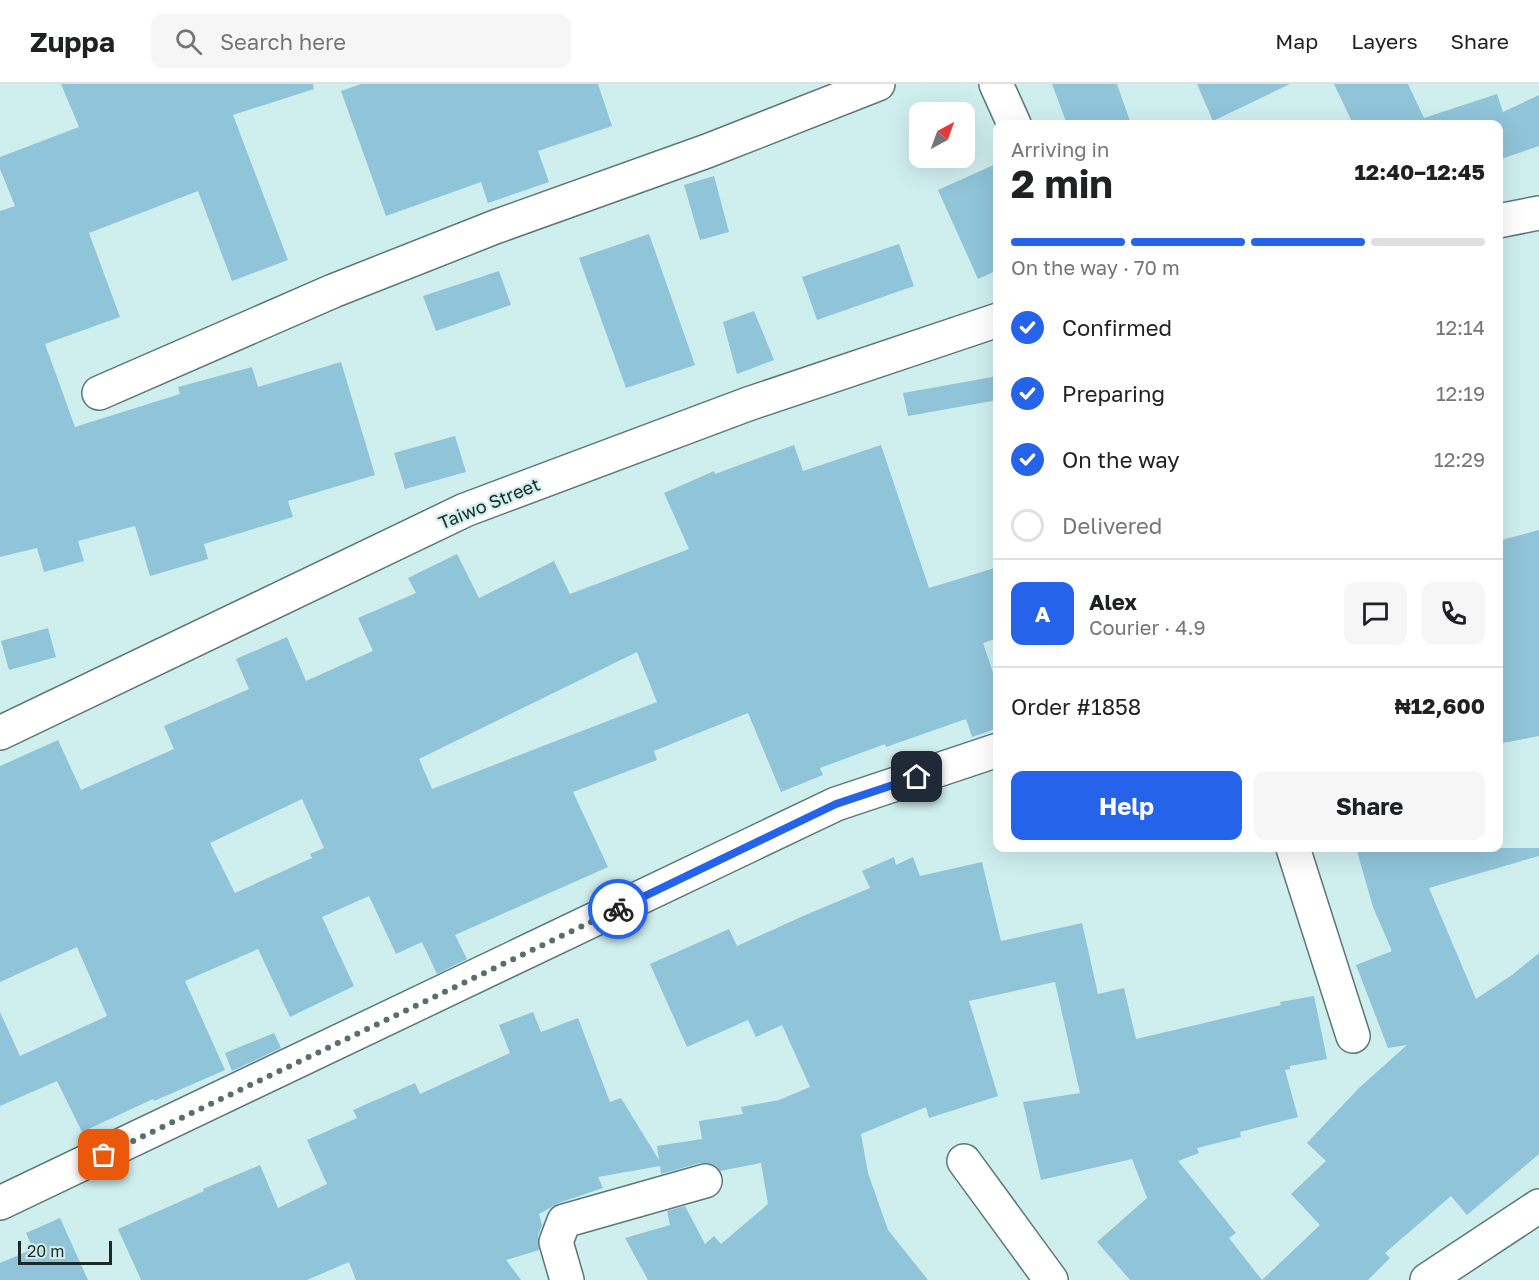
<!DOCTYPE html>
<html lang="en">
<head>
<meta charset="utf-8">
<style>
  body { margin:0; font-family:"Golos Text",sans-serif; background:#f6f6f6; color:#202124; height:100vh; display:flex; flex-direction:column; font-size:22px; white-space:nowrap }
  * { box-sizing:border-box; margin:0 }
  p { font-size:20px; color:#757577 }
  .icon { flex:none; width:33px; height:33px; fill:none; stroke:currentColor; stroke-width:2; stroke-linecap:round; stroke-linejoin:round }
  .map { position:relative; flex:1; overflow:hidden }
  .details { position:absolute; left:993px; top:36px; width:510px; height:732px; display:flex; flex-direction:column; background:#fff; border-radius:12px; box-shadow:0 6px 24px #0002 }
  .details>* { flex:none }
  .needle { width:39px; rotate:41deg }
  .controls { position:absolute; left:909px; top:18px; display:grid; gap:12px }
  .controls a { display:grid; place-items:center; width:66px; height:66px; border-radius:12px; background:#fff; box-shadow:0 6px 24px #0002; font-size:30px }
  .scale { position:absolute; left:18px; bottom:15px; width:94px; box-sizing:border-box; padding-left:6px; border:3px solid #1d2929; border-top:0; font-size:16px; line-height:21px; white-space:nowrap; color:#1d2929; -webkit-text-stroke:4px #cfefee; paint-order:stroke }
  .pin { position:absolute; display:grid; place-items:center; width:51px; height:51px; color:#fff; margin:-26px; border-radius:12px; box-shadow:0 3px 9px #0006 }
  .courier { position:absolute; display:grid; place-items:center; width:60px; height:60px; margin:-30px; border:4px solid #2563eb; border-radius:50%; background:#fff; color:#222; box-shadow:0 2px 8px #0007 }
  .summary em { font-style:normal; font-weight:700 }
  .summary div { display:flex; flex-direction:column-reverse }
  .summary { display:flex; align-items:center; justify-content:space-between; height:102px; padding:0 18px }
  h1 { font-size:39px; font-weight:700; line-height:45px }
  .bar { display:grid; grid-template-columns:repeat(4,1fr); gap:9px 6px; align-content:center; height:72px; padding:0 18px }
  .bar i { height:8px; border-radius:4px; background:#e0e0e0 }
  .bar .active { background:#2563eb }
  .bar p { grid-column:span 4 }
  .line { display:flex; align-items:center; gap:15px; padding:0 18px; border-top:2px solid #e0e0e0 }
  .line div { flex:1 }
  .round { display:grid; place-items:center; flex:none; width:63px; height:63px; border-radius:12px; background:#f6f6f6 }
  ol { padding:0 18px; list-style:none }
  li { display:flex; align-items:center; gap:18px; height:66px }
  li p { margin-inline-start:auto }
  li .icon { padding:6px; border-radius:50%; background:#2563eb; color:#fff; stroke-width:4 }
  li:last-child { color:#757577 }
  li i { width:33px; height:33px; border:3px solid #e0e0e0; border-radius:50% }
  .button { display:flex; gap:12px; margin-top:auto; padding:12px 18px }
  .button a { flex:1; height:69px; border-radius:12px; background:#2563eb; color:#fff; font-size:24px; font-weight:700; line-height:69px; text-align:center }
  .button a+a { background:#f6f6f6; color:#202124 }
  header { display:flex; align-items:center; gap:36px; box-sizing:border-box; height:84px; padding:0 30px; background:#fff; border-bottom:2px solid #e0e0e0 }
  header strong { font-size:28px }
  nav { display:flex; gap:33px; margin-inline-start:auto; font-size:21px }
  .search { width:420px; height:54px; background:#f6f6f6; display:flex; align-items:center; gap:15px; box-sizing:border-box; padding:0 21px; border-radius:12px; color:#757577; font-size:22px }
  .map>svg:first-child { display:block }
  .building { fill:#90c4d9; fill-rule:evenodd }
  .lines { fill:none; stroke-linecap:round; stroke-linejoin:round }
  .minor-casing { stroke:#5b7777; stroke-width:36 }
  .minor { stroke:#fff; stroke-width:33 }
  .done { stroke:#5b6e6e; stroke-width:6; stroke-dasharray:0 10.8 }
  .route { stroke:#2563eb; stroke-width:8 }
  .labels { text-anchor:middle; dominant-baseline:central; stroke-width:4.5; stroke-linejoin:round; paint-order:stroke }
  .street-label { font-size:18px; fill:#1d2929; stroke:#cfefee }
</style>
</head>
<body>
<header>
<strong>Zuppa</strong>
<div class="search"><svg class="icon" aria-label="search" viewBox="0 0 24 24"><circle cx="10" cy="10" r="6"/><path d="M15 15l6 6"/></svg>Search here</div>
<nav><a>Map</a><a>Layers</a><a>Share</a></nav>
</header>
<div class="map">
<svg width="1539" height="1196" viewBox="0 0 1539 1196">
  <rect width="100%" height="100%" fill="#cfefee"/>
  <g class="building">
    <path d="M61 0H313L314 5 233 31 288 176 232 197 198 107 89 149 120 233 45 260 75 343 180 310 178 303 252 283 258 303 341 278 375 391 288 417 293 433 204 460 208 475 150 492 135 442 78 457 84 477 44 488 37 464 0 473V127L15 122 0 85V73L79 43Z"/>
    <path d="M361 0H598L612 42 538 67 549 98 488 119 481 98 386 132 341 7Z"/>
    <path d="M1052 0H1117L1131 40H1067Z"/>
    <path d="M1197 0H1290L1213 37Z"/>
    <path d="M1334 0H1408L1424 34 1497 10 1503 28 1539 11V62L1498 76V40H1353Z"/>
    <path d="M998 79V186L978 195 938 106Z"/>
    <path d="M714 92 729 148 700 156 684 101Z"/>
    <path d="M649 150 695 281 626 304 579 174Z"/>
    <path d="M899 160 914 202 817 236 802 193Z"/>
    <path d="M499 187 511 221 436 247 423 212Z"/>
    <path d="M754 227 774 276 737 290 723 238Z"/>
    <path d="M998 292V316L908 332 903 309Z"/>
    <path d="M455 352 466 388 405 405 394 369Z"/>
    <path d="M794 361 803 387 881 361 929 504 998 483V554L983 559 998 603V644L972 653 966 635 886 663 885 660 820 684 823 691 781 708 748 629 654 667 657 676 573 708 608 783 455 851 467 875 437 890 422 858 396 870 369 812 322 833 354 902 290 933 258 865 185 897 225 986 154 1017 153 1015 82 1048 57 997 0 1022V928L20 972 107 932 77 863 0 898V682L58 656 81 706 174 665 164 642 249 605 236 575 287 553 306 597 373 567 358 534 416 509 408 494 457 470 479 514 554 477 570 510 689 465 664 409 714 387 715 390ZM637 568 657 618 432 705 419 675ZM302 715 324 764 310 770 312 774 235 809 210 759Z"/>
    <path d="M1539 446V652L1498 660V457Z"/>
    <path d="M48 544 56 573 9 586 1 557Z"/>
    <path d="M1356 764H1539V772L1429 804 1476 915 1512 891 1539 869V1070L1467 1131 1451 1112 1385 1169 1390 1174 1368 1196H1262L1320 1141 1291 1110 1326 1077 1307 1059 1359 1004 1407 961 1388 964 1356 881 1392 867 1373 823Z"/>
    <path d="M894 773 896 781 913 773 920 792 982 778 1001 857 1082 839 1098 910 1124 904 1136 955 1281 921 1280 918 1314 912 1327 975 1290 982V985L1285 986 1298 1033 1240 1048 1241 1053 1197 1064 1199 1069 1178 1077 1236 1149 1229 1154 1262 1196H1130L1097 1158 1147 1114 1132 1075 1041 1096 1023 1018 1080 1009 1055 898 969 917 998 1012 929 1034 926 1023 861 1050 868 1089 888 1146 928 1196H648L625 1154 670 1141 667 1127 685 1122 705 1160 714 1152 721 1160 768 1120 761 1079 720 1087 709 1079H700L661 1090 660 1082 598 1093 603 1104 559 1119 539 1130 542 1141 538 1152 539 1166 506 1176 521 1196H356L349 1178 307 1196H141L118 1145 204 1107 203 1105 260 1081 278 1124 327 1100 307 1056 357 1034 353 1026 415 999 420 1010 510 969 499 941 533 928 541 948 578 934 610 1018 621 1014 659 1076 657 1062 702 1055 699 1037 743 1030 741 1023 779 1016 810 1003 782 941 756 953 748 936 687 963 650 880 729 845 737 862 803 832 870 804 862 787Z"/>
    <path d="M274 949 281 964 232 987 225 969Z"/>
    <path d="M60 1134 88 1196H0V1179L33 1165 26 1149Z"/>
  </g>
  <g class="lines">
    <defs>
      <g id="minor">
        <path d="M996 0 1014 40"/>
        <path d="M1498 137 1539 129"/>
        <path d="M99 309 333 207 495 143 707 67 878 0"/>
        <path d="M0 649 465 426 748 320 998 236"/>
        <path d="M1293 764 1353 952"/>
        <path d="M964 1077 1051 1196"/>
        <path d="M0 1119 836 720 998 666"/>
        <path d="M567 1196 556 1158 564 1137 705 1097"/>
        <path d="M1427 1196 1539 1122"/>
      </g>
    </defs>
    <use href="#minor" class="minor-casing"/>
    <use href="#minor" class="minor"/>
  </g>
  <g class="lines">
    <path class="done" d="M104 1071 618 825"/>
    <path class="route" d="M618 825 836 720 917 693"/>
  </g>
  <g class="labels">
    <g class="street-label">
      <text transform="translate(489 419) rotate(-22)">Taiwo Street</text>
    </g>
  </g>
</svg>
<div class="controls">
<a><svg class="needle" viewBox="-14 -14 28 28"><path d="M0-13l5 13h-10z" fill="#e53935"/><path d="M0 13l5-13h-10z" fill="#757577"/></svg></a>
</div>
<div class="scale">20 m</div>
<div class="pin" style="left:104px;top:1071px;background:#ea580c"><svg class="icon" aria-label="bag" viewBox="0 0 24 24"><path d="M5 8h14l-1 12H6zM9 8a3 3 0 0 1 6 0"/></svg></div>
<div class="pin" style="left:917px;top:693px;background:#1f2937"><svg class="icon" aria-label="home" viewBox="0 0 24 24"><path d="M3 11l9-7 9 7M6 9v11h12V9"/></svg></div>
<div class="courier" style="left:618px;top:825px"><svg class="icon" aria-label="bike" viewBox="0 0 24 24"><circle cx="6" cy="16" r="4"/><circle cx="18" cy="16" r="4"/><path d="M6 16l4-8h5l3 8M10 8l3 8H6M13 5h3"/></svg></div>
<section class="details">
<div class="summary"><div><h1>2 min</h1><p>Arriving in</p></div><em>12:40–12:45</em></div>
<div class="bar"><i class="active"></i><i class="active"></i><i class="active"></i><i></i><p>On the way · 70 m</p></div>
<ol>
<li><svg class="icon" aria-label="check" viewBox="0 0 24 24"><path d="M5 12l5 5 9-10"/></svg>Confirmed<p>12:14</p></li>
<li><svg class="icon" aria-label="check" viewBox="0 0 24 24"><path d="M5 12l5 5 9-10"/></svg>Preparing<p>12:19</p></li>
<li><svg class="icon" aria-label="check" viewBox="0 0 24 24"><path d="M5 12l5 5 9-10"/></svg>On the way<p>12:29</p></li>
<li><i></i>Delivered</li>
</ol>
<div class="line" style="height:108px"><b class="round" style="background:#2563eb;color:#fff">A</b><div><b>Alex</b><p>Courier · 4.9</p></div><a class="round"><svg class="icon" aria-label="chat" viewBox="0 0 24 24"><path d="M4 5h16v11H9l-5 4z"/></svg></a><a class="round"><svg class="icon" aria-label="phone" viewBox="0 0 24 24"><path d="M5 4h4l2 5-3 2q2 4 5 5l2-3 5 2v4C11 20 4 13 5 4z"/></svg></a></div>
<div class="line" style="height:78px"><div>Order #1858</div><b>₦12,600</b></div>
<div class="button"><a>Help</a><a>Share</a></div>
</section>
</div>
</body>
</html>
